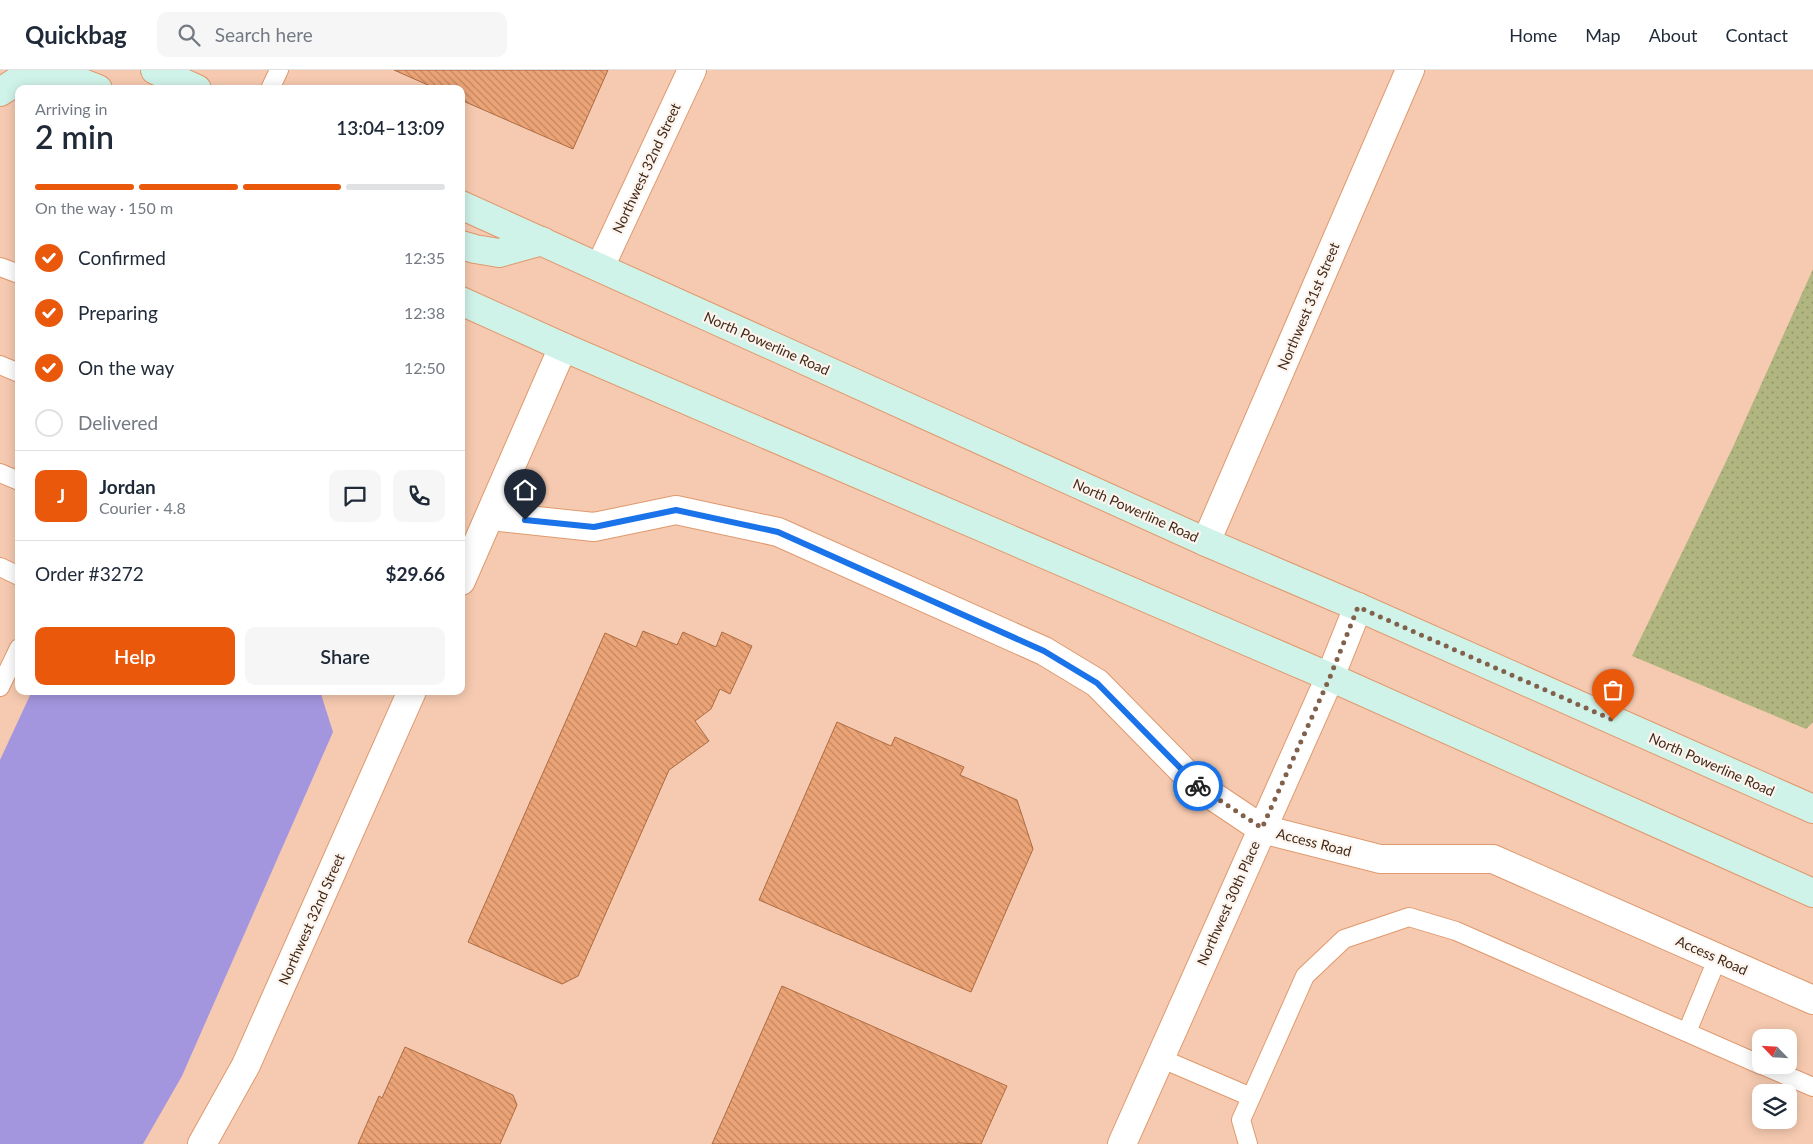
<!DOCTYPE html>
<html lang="en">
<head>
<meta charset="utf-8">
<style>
  body { margin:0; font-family:Lato,sans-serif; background:#f6f6f7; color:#1f2937; height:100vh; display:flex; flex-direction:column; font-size:19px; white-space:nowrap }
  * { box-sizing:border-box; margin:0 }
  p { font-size:16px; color:#747a83 }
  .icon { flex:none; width:28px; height:28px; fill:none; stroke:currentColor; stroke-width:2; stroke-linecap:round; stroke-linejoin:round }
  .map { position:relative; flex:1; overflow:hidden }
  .panel { position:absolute; left:15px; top:15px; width:450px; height:610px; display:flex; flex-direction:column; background:#fff; border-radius:10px; box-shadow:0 2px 12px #0003 }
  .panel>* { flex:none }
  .needle { width:32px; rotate:295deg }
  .controls { position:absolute; left:1752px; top:959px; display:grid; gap:10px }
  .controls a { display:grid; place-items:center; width:45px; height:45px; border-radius:10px; background:#fff; box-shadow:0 2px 12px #0003; font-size:25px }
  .pin { position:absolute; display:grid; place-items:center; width:42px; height:42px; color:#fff; margin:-51px -21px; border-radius:50% 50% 50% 0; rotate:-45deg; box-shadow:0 0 5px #0007 }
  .pin .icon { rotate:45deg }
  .courier { position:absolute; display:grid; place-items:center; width:50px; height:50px; margin:-25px; border:4px solid #1a73e8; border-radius:50%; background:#fff; color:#222; box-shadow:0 1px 6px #0007 }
  .headline em { font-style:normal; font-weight:600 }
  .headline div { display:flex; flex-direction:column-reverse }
  .headline { display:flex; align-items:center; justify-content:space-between; height:85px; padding:0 20px }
  h1 { font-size:32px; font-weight:600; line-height:38px }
  .bar { display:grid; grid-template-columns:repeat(4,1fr); gap:8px 5px; align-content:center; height:60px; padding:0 20px }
  .bar i { height:6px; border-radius:4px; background:#e0e1e3 }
  .bar .active { background:#ea580c }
  .bar p { grid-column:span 4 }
  .line { display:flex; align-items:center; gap:12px; padding:0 20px; border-top:1px solid #e0e1e3 }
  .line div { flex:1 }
  .round { display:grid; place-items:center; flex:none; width:52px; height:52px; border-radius:10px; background:#f6f6f7 }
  ol { padding:0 20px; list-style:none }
  li { display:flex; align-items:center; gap:15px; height:55px }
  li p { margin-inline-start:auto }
  li .icon { padding:5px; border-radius:50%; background:#ea580c; color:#fff; stroke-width:4 }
  li:last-child { color:#747a83 }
  li i { width:28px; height:28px; border:2px solid #e0e1e3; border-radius:50% }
  .cta { display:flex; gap:10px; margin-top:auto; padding:10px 20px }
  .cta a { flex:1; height:58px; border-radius:10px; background:#ea580c; color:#fff; font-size:20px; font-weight:600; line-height:58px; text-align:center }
  .cta a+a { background:#f6f6f7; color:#1f2937 }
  header { display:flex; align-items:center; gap:30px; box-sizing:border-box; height:70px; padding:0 25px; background:#fff; border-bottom:1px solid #e0e1e3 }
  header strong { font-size:24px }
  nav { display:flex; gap:28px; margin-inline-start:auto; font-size:18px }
  .search { width:350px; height:45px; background:#f6f6f7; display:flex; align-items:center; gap:12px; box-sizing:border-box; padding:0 18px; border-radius:10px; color:#747a83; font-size:19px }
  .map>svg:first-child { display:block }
  .grass { fill:url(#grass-dots) }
  .water { fill:#a496de }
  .building { fill:url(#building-back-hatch); stroke:#ad6b40 }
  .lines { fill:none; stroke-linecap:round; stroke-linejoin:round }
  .lane-casing { stroke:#df996d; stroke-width:20 }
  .street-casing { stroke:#df996d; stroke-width:30 }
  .secondary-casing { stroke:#df996d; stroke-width:30 }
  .lane { stroke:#fff; stroke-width:18 }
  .street { stroke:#fff; stroke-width:28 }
  .secondary { stroke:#d0f3e9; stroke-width:28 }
  .done { stroke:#82614c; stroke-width:5; stroke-dasharray:0 9 }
  .route { stroke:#1a73e8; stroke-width:6 }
  .labels { text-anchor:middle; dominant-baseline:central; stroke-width:4.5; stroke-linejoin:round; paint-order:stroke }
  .street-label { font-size:14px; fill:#442816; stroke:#fbf4ef }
</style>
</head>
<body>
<header>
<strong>Quickbag</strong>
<div class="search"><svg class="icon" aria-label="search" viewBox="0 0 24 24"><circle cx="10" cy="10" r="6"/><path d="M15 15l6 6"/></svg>Search here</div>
<nav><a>Home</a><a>Map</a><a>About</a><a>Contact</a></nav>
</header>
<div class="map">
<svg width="1813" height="1074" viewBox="0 0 1813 1074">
  <defs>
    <pattern id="grass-dots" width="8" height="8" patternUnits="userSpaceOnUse" patternTransform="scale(1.25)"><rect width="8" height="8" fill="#b1b680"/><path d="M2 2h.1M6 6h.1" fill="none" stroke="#929468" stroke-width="1.8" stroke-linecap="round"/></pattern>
    <pattern id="building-back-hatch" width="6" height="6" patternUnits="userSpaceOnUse" patternTransform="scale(1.25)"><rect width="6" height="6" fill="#eca477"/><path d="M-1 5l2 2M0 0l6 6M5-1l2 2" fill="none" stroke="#c18661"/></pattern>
  </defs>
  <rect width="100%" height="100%" fill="#f6cab0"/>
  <path class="grass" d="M1813 199V652L1806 659 1632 586 1733 377Z"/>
  <path class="water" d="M32 621H320L333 662 182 1006 143 1074H0V690Z"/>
  <g class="building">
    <path d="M394 0H608L573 79 461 30V19H437Z"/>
    <path d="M643 561 677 575 683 562 716 577 722 562 752 576 730 624 720 619 711 639 695 651 709 671 669 700 578 906 562 914 468 872 605 563 636 577Z"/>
    <path d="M837 652 891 676 895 667 964 697 960 705 1017 730 1033 779 971 922 759 830Z"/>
    <path d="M782 916 1007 1016 981 1074 957 1073V1074H712Z"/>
    <path d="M405 977 513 1025 517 1035 500 1074H358L379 1026 382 1028Z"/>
  </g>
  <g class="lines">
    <defs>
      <g id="lane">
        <path d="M270 19 279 0"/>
        <path d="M0 197 19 204"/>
        <path d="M0 295 19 303"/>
        <path d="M0 403 19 411"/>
        <path d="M0 497 19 506"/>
        <path d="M0 617 19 578"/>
        <path d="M1687 962 1718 887"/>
        <path d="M1160 988 1251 1027"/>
        <path d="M1762 995 1813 1017"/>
        <path d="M1248 1074 1241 1050 1305 906 1344 869 1409 847 1456 861 1761 995"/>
      </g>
      <g id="street">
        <path d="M600 197 692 0"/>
        <path d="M490 446 594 457 676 440 778 462 1044 581 1097 613 1198 716 1262 759 1380 789H1493L1813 930"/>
        <path d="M1206 472 1410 0"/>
        <path d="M461 511 563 277"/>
        <path d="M202 1074 246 995 412 621"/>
        <path d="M1122 1074 1330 607 1358 537"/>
      </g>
      <g id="secondary">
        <path d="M155 0 197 19"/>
        <path d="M0 22 33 1 60 4 98 19"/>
        <path d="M461 135 1206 472 1358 537 1813 739"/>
        <path d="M461 175 475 179 499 183 542 171"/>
        <path d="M461 231 563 277 1330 607 1813 823"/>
      </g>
    </defs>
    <use href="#lane" class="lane-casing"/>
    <use href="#street" class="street-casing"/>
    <use href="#secondary" class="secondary-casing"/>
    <use href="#lane" class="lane"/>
    <use href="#street" class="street"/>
    <use href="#secondary" class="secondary"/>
  </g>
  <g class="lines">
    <path class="done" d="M1198 716 1262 758 1330 607 1358 537 1613 650"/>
    <path class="route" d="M525 450 594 457 676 440 778 462 1044 581 1097 613 1198 716"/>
  </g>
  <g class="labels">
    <g class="street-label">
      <text transform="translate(646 98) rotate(-65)">Northwest 32nd Street</text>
      <text transform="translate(1308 236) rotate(-67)">Northwest 31st Street</text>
      <text transform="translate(767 273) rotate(24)">North Powerline Road</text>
      <text transform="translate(1136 440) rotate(24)">North Powerline Road</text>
      <text transform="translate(1712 694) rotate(24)">North Powerline Road</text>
      <text transform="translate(1314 772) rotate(14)">Access Road</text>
      <text transform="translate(1228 833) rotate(-66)">Northwest 30th Place</text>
      <text transform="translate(311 849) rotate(-66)">Northwest 32nd Street</text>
      <text transform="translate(1712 885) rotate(24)">Access Road</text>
    </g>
  </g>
</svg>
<div class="controls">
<a><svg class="needle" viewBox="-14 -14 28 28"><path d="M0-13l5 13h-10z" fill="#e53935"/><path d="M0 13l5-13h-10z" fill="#747a83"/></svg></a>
<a><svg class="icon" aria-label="layers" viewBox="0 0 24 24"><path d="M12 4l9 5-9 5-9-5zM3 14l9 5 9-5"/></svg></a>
</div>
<div class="pin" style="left:1613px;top:650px;background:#ea580c"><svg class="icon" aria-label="bag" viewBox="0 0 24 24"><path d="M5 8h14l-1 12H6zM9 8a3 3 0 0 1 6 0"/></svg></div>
<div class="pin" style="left:525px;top:450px;background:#1f2937"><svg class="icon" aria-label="home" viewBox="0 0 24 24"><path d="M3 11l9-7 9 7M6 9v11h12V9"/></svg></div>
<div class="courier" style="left:1198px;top:716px"><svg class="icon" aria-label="bike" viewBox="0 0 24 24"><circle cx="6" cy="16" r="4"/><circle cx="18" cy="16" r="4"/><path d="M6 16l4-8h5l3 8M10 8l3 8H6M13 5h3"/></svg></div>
<section class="panel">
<div class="headline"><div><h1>2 min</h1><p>Arriving in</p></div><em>13:04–13:09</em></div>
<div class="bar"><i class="active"></i><i class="active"></i><i class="active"></i><i></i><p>On the way · 150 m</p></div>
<ol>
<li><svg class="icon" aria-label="check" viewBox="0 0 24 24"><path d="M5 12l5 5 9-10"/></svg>Confirmed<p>12:35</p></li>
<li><svg class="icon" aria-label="check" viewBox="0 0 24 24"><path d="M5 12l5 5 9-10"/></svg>Preparing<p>12:38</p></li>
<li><svg class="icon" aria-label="check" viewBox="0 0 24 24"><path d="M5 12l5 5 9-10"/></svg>On the way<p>12:50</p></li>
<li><i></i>Delivered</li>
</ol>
<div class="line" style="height:90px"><b class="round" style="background:#ea580c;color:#fff">J</b><div><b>Jordan</b><p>Courier · 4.8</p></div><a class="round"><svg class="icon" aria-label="chat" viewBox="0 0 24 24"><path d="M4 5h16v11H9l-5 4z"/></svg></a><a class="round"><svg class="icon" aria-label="phone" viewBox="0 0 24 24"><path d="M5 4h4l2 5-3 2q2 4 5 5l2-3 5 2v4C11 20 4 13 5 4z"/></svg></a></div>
<div class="line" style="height:65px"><div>Order #3272</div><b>$29.66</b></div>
<div class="cta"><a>Help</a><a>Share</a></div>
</section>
</div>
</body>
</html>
